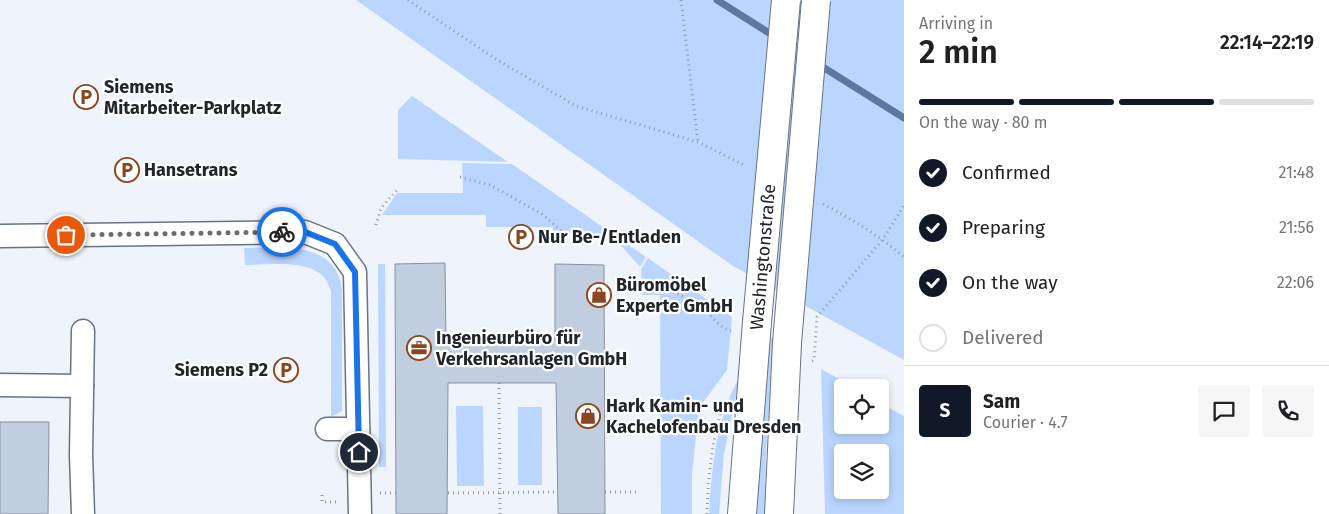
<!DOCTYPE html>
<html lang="en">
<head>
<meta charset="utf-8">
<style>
  body { margin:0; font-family:"Fira Sans",sans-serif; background:#f6f6f6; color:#202124; height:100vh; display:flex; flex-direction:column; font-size:19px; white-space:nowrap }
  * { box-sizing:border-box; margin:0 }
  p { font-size:16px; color:#757577 }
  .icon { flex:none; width:28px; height:28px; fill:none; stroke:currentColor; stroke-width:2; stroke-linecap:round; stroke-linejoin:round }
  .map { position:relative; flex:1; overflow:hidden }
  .panel { display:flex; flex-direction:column; background:#fff; width:425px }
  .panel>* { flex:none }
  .fabs { position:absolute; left:834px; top:379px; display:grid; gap:10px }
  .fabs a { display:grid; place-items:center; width:55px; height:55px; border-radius:5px; background:#fff; box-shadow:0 2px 8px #0003; font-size:25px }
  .pin { position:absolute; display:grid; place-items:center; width:42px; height:42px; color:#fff; margin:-21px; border:2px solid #fff; border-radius:50%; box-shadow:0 1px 5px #0007 }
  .courier { position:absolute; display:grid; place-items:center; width:50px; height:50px; margin:-25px; border:4px solid #1a73e8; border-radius:50%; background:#fff; color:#222; box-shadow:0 1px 6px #0007 }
  .headline em { font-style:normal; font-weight:600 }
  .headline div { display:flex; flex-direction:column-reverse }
  .headline { display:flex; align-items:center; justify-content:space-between; height:85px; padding:0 15px }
  h1 { font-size:32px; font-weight:600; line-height:38px }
  .bar { display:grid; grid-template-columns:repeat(4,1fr); gap:8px 5px; align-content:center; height:60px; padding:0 15px }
  .bar i { height:6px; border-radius:4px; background:#e0e0e0 }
  .bar .selected { background:#111827 }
  .bar p { grid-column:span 4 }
  .line { display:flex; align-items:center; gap:12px; padding:0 15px; border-top:1px solid #e0e0e0 }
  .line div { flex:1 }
  .round { display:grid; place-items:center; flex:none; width:52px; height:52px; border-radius:5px; background:#f6f6f6 }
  ol { padding:0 15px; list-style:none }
  li { display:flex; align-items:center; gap:15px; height:55px }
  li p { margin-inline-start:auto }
  li .icon { padding:5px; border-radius:50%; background:#111827; color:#fff; stroke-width:4 }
  li:last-child { color:#757577 }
  li i { width:28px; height:28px; border:2px solid #e0e0e0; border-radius:50% }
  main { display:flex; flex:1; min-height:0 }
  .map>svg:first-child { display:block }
  .green { fill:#bad6fe; fill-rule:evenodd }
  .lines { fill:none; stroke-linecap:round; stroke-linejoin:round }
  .stream { stroke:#5d789f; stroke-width:7 }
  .building { fill:#c1cedf; stroke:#8591a1 }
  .minor-casing { stroke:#687383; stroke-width:25 }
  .major-casing { stroke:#687383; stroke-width:30 }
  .path { stroke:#969aa2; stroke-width:3; stroke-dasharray:1 4; stroke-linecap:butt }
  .minor { stroke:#fff; stroke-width:22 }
  .major { stroke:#fff; stroke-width:28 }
  .major-bridge-casing { stroke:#687383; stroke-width:30; stroke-linecap:butt }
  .major-bridge { stroke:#fff; stroke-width:28 }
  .done { stroke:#686d74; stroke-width:5; stroke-dasharray:0 9 }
  .route { stroke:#1a73e8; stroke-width:6 }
  .labels { text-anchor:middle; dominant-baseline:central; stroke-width:4.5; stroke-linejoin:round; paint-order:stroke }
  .poi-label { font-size:18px; font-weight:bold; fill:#20242b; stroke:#fff; text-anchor:start }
  .street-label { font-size:18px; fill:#20242b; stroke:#fff }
</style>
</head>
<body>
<main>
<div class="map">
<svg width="904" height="514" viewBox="0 0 904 514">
  <rect width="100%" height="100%" fill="#eff4fc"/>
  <g class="green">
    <path d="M356 0H904V360L733 266Z"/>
    <path d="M412 96 508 162 398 159V110Z"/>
    <path d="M462 163 512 164 646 257 640 267 618 242 577 233H553V227H486V215H382L397 193H463Z"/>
    <path d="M244 248C282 248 336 240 342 290V411L331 417V291C329 286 327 281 324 277 307 259 268 265 245 265Z"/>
    <path d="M648 258 732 317 727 370 699 408 692 474V514H661L660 295H642L641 269Z"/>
    <path d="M378 264H385L386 467H379Z"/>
    <path d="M769 336 774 340 766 452 765 514H753Z"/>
    <path d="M821 369 854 387 842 388V425H880V403L904 416V514H825ZM842 452H880V490H842Z"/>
    <path d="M740 376 724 454 719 514H709C712 466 716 418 740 376Z"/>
    <path d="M456 406H483L484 486H457Z"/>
    <rect x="518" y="407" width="24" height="78"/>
  </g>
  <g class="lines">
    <g class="stream">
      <path d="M717 0 777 38"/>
      <path d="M818 64 904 118"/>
    </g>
  </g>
  <g class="building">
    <path d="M445 263 446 340 555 339V264L604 265 605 514H558L556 383H448L447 514H396L395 264Z"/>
    <path d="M0 422H49L48 514H0Z"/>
  </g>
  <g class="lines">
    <defs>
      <g id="minor">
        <path d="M0 236 305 232 335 244 355 272 360 514"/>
        <path d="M83 331 81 455 83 514"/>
        <path d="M0 385 82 386"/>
        <path d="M327 429H358"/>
      </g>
      <g id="major">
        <path d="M742 514 757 322"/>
        <path d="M779 514 787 343"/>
      </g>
    </defs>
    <use href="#minor" class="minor-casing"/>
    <use href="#major" class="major-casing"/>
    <g class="path">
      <path d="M408 0 494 58 576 106 698 142 746 166"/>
      <path d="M681 0 698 142"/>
      <path d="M460 177 490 185 542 214 566 235"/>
      <path d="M823 204C852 219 879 236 904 257"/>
      <path d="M376 225 381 208 398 189"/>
      <path d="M639 283C661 287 683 294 701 307 712 315 718 328 732 331"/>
      <path d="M812 361 814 360 817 317 883 239 904 205"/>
      <path d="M499 383 500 514"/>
      <path d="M605 492H640"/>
      <path d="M380 493H396"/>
      <path d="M448 493 558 492"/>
      <path d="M322 495V502H338"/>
      <path d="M707 514C708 476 712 439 724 403"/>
    </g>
    <use href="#minor" class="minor"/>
    <use href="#major" class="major"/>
    <defs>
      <g id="major-bridge">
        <path d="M757 322 786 0"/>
        <path d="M787 343 816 0"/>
      </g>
    </defs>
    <use href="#major-bridge" class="major-bridge-casing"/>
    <use href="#major-bridge" class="major-bridge"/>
  </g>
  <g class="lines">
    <path class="done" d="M66 235 282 232"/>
    <path class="route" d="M282 232H305L335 244 355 272 359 452"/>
  </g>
  <defs>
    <symbol id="parking-ring" viewBox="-11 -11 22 22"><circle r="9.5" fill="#fff" stroke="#8c461f" stroke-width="1.5"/><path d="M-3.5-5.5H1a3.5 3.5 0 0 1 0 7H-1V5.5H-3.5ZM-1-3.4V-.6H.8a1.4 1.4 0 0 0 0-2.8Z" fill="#8c461f"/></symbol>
    <symbol id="shop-ring" viewBox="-11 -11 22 22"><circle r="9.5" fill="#fff" stroke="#8c461f" stroke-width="1.5"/><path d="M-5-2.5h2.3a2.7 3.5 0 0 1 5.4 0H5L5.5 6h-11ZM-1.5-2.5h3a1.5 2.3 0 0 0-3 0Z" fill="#8c461f"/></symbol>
    <symbol id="office-ring" viewBox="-11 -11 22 22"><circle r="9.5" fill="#fff" stroke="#8c461f" stroke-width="1.5"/><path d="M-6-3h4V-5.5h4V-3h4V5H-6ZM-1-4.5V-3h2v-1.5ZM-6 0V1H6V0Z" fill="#8c461f"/></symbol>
  </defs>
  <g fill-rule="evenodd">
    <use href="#parking-ring" x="72" y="83" width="28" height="28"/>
    <use href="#parking-ring" x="113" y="156" width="28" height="28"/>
    <use href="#parking-ring" x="507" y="223" width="28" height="28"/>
    <use href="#shop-ring" x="585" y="281" width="28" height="28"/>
    <use href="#office-ring" x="405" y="334" width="28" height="28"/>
    <use href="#parking-ring" x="272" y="356" width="28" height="28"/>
    <use href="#shop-ring" x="574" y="402" width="28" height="28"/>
  </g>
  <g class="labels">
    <g class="poi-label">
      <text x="104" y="87">Siemens<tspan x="104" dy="21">Mitarbeiter-Parkplatz</tspan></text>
      <text x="144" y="170">Hansetrans</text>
      <text x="538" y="237">Nur Be-/Entladen</text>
      <text x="616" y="285">Büromöbel<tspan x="616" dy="21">Experte GmbH</tspan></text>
      <text x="436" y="338">Ingenieurbüro für<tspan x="436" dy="21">Verkehrsanlagen GmbH</tspan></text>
      <text x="268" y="370" text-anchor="end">Siemens P2</text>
      <text x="606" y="406">Hark Kamin- und<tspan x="606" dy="21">Kachelofenbau Dresden</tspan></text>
    </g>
    <g class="street-label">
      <text transform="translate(763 257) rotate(-85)">Washingtonstraße</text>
    </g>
  </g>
</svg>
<div class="fabs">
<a><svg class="icon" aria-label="locate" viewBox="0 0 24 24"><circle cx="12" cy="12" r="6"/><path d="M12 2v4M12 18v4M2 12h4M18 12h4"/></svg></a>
<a><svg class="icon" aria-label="layers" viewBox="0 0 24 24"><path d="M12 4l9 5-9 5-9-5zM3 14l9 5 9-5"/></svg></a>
</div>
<div class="pin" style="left:66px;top:235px;background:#ea580c"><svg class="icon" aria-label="bag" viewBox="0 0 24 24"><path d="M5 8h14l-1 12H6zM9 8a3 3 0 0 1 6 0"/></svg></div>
<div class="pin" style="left:359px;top:452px;background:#1f2937"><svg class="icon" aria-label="home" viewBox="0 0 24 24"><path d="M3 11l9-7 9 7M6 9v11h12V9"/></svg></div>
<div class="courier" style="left:282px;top:232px"><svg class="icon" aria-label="bike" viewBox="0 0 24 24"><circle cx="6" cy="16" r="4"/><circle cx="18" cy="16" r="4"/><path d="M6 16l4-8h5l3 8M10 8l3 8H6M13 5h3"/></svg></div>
</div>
<section class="panel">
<div class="headline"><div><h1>2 min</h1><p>Arriving in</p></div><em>22:14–22:19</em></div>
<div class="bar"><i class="selected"></i><i class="selected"></i><i class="selected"></i><i></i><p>On the way · 80 m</p></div>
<ol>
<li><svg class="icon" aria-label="check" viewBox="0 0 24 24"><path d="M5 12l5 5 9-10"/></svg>Confirmed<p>21:48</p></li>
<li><svg class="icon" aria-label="check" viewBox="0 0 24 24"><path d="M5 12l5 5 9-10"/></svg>Preparing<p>21:56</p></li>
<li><svg class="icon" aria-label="check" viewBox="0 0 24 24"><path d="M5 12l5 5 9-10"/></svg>On the way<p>22:06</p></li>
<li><i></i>Delivered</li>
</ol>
<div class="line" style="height:90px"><b class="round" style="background:#111827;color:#fff">S</b><div><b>Sam</b><p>Courier · 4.7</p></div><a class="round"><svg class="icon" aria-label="chat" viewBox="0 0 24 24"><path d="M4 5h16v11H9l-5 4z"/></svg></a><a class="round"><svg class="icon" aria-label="phone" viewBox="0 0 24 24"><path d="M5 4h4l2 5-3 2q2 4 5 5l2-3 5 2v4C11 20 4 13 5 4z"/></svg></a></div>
</section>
</main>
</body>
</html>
